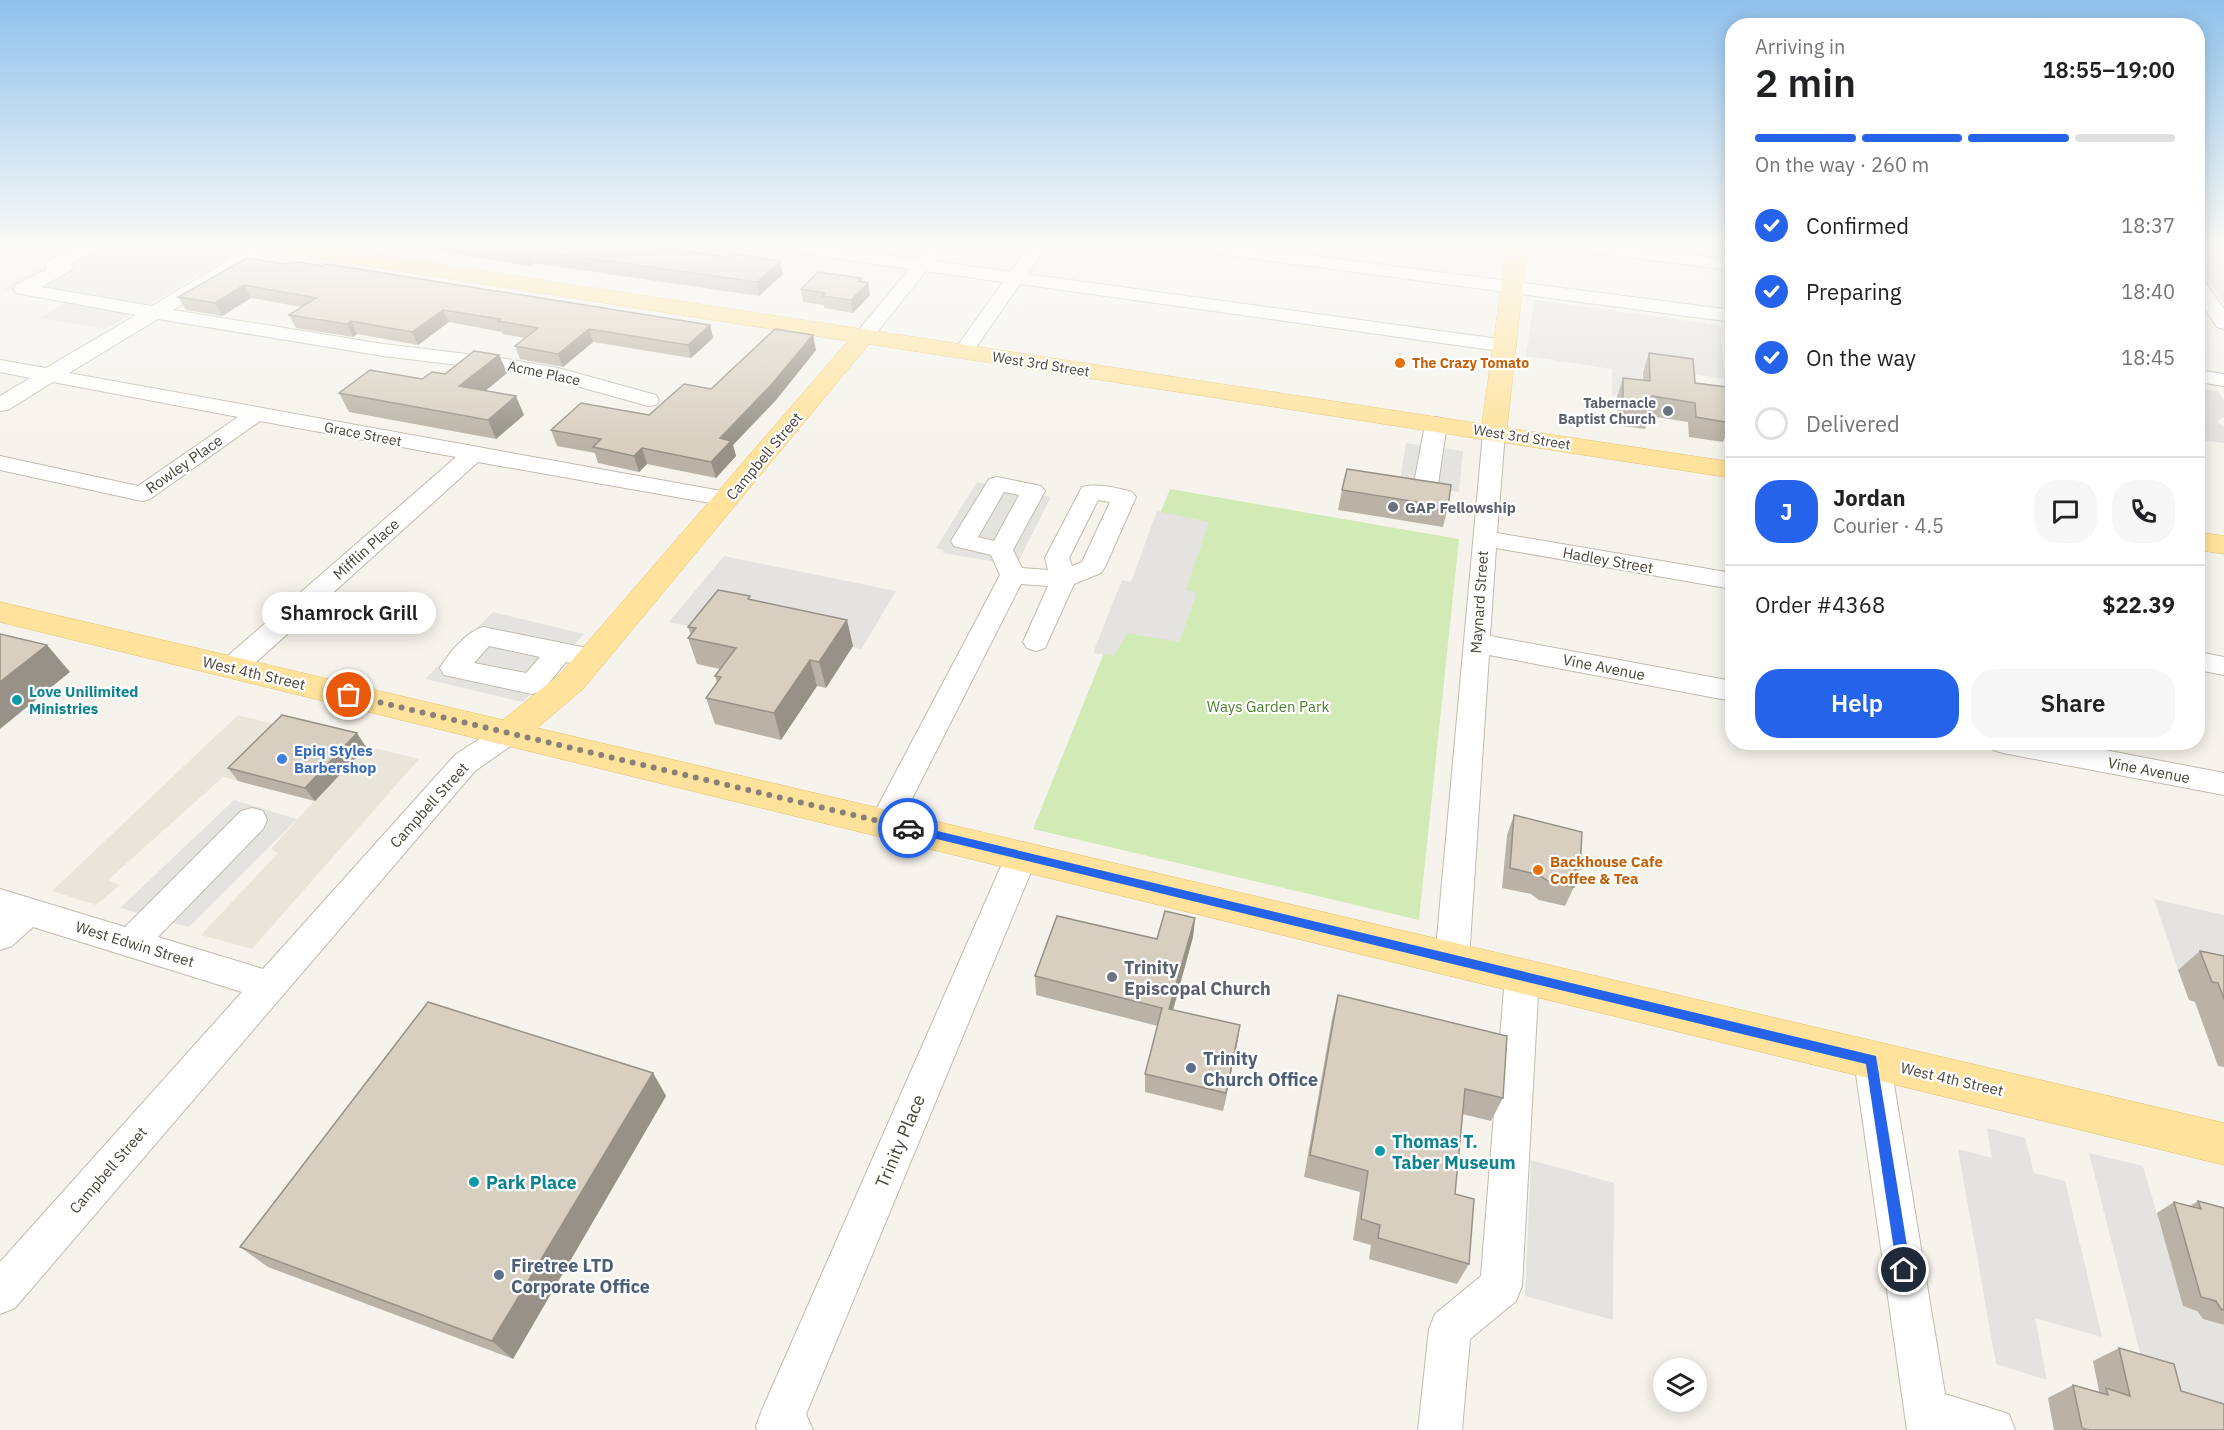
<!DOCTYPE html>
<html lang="en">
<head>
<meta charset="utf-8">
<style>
  body { margin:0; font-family:"IBM Plex Sans",sans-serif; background:#f6f6f6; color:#202124; height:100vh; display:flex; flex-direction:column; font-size:22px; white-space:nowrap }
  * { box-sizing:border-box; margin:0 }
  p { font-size:20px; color:#757577 }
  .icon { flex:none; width:33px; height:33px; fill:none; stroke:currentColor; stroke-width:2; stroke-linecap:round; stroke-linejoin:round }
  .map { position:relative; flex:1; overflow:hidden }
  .drawer { position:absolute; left:1725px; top:18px; width:480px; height:732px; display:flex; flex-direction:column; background:#fff; border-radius:24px; box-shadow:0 3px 15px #0003 }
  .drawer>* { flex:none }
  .controls { position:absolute; left:1653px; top:1358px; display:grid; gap:12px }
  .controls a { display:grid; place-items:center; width:54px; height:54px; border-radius:50%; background:#fff; box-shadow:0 3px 15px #0003; font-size:30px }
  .pin { position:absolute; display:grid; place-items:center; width:51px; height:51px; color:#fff; margin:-26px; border:3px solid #fff; border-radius:50%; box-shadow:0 2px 6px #0007 }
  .courier { position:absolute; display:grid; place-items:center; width:60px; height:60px; margin:-30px; border:4px solid #2563eb; border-radius:50%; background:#fff; color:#222; box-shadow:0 2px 8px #0007 }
  .bubble { position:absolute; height:42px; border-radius:21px; background:#fff; box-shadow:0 3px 15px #0003; font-size:20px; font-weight:600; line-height:42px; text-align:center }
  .head em { font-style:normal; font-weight:600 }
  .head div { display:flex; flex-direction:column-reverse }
  .head { display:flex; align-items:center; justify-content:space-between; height:102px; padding:0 30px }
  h1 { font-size:39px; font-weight:600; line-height:45px }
  .bar { display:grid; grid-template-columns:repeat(4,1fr); gap:9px 6px; align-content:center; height:72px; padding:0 30px }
  .bar i { height:8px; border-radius:4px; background:#e0e0e0 }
  .bar .selected { background:#2563eb }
  .bar p { grid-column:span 4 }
  .line { display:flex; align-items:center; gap:15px; padding:0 30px; border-top:2px solid #e0e0e0 }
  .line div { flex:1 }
  .round { display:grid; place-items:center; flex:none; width:63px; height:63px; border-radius:24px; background:#f6f6f6 }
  ol { padding:0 30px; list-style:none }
  li { display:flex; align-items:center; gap:18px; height:66px }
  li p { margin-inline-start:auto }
  li .icon { padding:6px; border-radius:50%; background:#2563eb; color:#fff; stroke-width:4 }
  li:last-child { color:#757577 }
  li i { width:33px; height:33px; border:3px solid #e0e0e0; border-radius:50% }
  .button { display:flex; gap:12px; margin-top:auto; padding:12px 30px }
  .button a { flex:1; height:69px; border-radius:24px; background:#2563eb; color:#fff; font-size:24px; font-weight:600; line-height:69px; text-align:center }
  .button a+a { background:#f6f6f6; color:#202124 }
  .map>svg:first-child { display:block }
  .residential { fill:#eae5da }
  .education { fill:#efe8d6 }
  .green { fill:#d2eab5 }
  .parking { fill:#e5e3e0 }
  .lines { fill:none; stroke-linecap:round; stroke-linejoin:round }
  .minor-casing { stroke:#c2bbae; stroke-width:2 }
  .major-casing { stroke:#e6c16a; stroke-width:1 }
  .minor { fill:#fff; fill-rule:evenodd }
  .major { fill:#ffe39c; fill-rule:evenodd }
  .wall { fill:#bab2a6 }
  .shaded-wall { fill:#979187 }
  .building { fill:#d8cfc1; stroke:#979187; stroke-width:1.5 }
  .route { fill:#2563eb }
  .done { stroke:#878178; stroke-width:6; stroke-dasharray:0 10.8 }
  .food-dot { fill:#e8710a; stroke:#fff; stroke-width:2 }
  .worship-dot { fill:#6b7280; stroke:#fff; stroke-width:2 }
  .culture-dot { fill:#0f9aa8; stroke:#fff; stroke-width:2 }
  .shop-dot { fill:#3f7fe0; stroke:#fff; stroke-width:2 }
  .service-dot { fill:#5c6f8a; stroke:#fff; stroke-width:2 }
  .labels { text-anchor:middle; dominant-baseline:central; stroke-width:4.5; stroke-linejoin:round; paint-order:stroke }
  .far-food-label { font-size:14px; font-weight:bold; fill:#c56008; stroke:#fff; text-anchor:start }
  .far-street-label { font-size:14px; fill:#4b4439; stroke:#fff }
  .far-worship-label { font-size:14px; font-weight:bold; fill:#5b616d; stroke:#fff; text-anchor:end }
  .street-label { font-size:15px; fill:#4b4439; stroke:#fff }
  .worship-label { font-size:15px; font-weight:bold; fill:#5b616d; stroke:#fff; text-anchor:start }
  .culture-label { font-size:15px; font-weight:bold; fill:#0d838f; stroke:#fff; text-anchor:start }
  .park-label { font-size:15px; fill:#4a7f2a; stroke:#fff }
  .shop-label { font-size:15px; font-weight:bold; fill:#366cbe; stroke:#fff; text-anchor:start }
  .food-label { font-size:15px; font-weight:bold; fill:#c56008; stroke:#fff; text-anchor:start }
  .near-worship-label { font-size:18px; font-weight:bold; fill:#5b616d; stroke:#fff; text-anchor:start }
  .near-service-label { font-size:18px; font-weight:bold; fill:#4e5e75; stroke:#fff; text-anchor:start }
  .near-street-label { font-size:18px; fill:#4b4439; stroke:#fff }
  .near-culture-label { font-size:18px; font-weight:bold; fill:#0d838f; stroke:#fff; text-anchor:start }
</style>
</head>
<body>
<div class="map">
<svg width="2224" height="1430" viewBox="0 0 2224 1430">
  <rect width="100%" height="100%" fill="#f6f3ec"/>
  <path class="residential" d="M238 715 419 759 252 949 201 935 278 853 271 849 314 801 223 777 108 880 120 885 96 905 52 891Z"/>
  <path class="education" d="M1582 246H1732V265Z"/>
  <path class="green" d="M1170 489 1459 539 1419 920 1033 829Z"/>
  <g class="parking">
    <path d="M83 246H156L230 257 106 329 39 318 69 301 0 290Z"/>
    <path d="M2198 246H2224V303L2198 267Z"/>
    <path d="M1534 300 1720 325 1725 379 1642 367 1643 400 1612 395V369L1526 356Z"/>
    <path d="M2198 389 2218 391 2224 401V416L2217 422 2224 427V443L2199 440 2198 437Z"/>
    <path d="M1406 443 1463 451 1459 492 1399 486Z"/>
    <path d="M977 482 1051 497 1014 570 990 561 943 553V550L936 548Z"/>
    <path d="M1157 511 1209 522 1186 590 1197 593 1179 642 1127 633 1114 656 1093 653 1122 580 1131 582Z"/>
    <path d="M724 556 896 591 861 650 792 621 710 631 669 622Z"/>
    <path d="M493 612 584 634 523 702 425 679Z"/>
    <path d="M234 800 297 819 189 927 120 908Z"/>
    <path d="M2154 899 2224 915V980L2178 970Z"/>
    <path d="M1987 1128 2025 1138 2034 1173 2065 1181 2102 1337 2035 1318 2047 1380 1996 1364 1958 1149 1992 1158Z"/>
    <path d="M2089 1153 2143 1166 2179 1290 2203 1319 2224 1325V1425L2153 1404Z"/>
    <path d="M1531 1160 1614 1183 1613 1320 1525 1296Z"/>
  </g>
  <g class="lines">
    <defs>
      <g id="minor">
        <path d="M77 246H100L97 250 71 264 73 267 70 271 41 287 152 306 252 246H274L271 250 173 310 383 344 501 358 558 368 656 395 659 400 656 405 648 406 555 380 501 370 383 356 158 319 69 373 727 492 735 494 739 499 735 504 727 506 478 462 243 674 233 676 223 674 219 667 223 660 456 457 260 421 150 499 142 501 0 470V456L138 486 238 417 53 382 8 410 0 411V396L30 378 0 372V360L46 368 136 315 16 293 14 289 16 285 47 269 45 265 48 261Z"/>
        <path d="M370 246H391L367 263H355L352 259Z"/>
        <path d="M777 246H824L917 259 928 246H946L934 261 1011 272 1029 246H1047L1027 274 1506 340 1513 342 1516 346 1513 350 1506 352 1020 284 970 356H956L953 352 1003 282 926 271 870 341H856L853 337 909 269 786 251 780 250Z"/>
        <path d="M1188 246H1238L1732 310V322L1197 251 1191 250Z"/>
        <path d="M1568 246H1621L1732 260V270L1577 251 1571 250Z"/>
        <path d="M2198 280 2205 282 2224 309V329L2217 327 2198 299Z"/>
        <path d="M2198 370 2224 374V386L2198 382Z"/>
        <path d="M1436 417 1444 419 1447 424 1438 484 1434 489 1426 491 1418 489 1414 484 1425 424 1428 419Z"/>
        <path d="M1494 426 1502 428 1505 433 1497 533 1732 573V589L1496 548 1490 636 1732 681V701L1489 655 1469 959 1464 969 1452 974 1440 969 1435 959 1483 433 1486 428Z"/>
        <path d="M997 477 1041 486 1045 491 1013 550 1022 568 1048 570 1045 558 1082 487C1097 483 1117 488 1132 492L1136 497 1105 567 1101 573 1074 584 1045 648 1036 651 1027 648 1023 642 1048 586 1021 584 895 832 884 835 873 832 869 823 1000 575 991 555 954 546 951 541 989 479ZM1004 492 1019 495 994 541 978 537ZM1098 500 1110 502 1082 562 1072 566 1069 558Z"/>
        <path d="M483 627 592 649 602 651 606 658 602 665 592 667 566 662 542 691 532 694 444 675 440 668C449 653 466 632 483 627ZM489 646 540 657 526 673 474 663Z"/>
        <path d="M2198 652 2224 657V675L2198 670Z"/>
        <path d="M509 722 519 726 523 733 519 740 475 771 15 1308 0 1314V1262L242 992 33 927 12 946 0 950V889L125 927 241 811 252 808 263 811 267 820 263 829 158 937 263 969 455 755 499 726Z"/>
        <path d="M1989 742H2063L2224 773V795L2003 753 1993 750Z"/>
        <path d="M1022 842 1033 846 1038 855 806 1414 813 1430H757L756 1426 762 1410 1006 855 1011 846Z"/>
        <path d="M1522 961 1534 965 1539 976 1522 1286 1516 1301 1470 1339 1462 1430H1418L1429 1329 1435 1314 1481 1276 1505 976 1510 965Z"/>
        <path d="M1872 1043 1885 1048 1890 1060 1945 1394 2009 1414 2015 1430H1907L1854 1060 1859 1048Z"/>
      </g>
      <g id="major">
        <path d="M269 246H319L1482 424 1507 246H1527L1507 428 1732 462V478L869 344 583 689 537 728 2224 1123V1165L0 622V602L503 720 561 673 848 341 279 252 272 250Z"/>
        <path d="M2198 532 2224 536V554L2198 550Z"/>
      </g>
    </defs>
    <use href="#minor" class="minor-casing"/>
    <use href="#major" class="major-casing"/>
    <use href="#minor" class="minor"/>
    <use href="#major" class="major"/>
  </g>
  <g class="wall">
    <path d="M411 246H649L783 274 759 296 533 263 530 266Z"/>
    <path d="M284 264 710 325 713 338 691 358 593 342 563 367 520 359 515 346 525 338 503 334 502 332 449 322 418 345 357 334 353 337 296 328 289 315 301 307 251 298 222 316 186 310 178 297Z"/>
    <path d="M861 278 862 282 868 283 870 295 853 313 824 308V305L803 302 801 289Z"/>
    <path d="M816 350 776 400 733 445 736 456 716 478 647 464 639 472 598 463 595 453 557 446 551 430 649 415 711 389Z"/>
    <path d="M1649 353 1695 383 1731 423 1723 442 1689 437 1688 422 1650 416 1645 429 1617 425V397L1623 378 1643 380V372Z"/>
    <path d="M499 355 507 373 485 391 524 415 496 439 349 412 339 393 422 379 445 374Z"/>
    <path d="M1342 490 1448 507 1443 527 1338 510Z"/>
    <path d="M751 600 853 646 826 688 817 686 781 740 715 724 706 698 717 682 715 676 720 669 697 664 688 638 691 635 688 627Z"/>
    <path d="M366 747 315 801 238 781 228 768Z"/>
    <path d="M1514 815 1580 869 1574 882V887L1565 906 1539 900 1531 894 1502 888 1507 835Z"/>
    <path d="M1195 918 1193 937 1173 1010 1240 1025 1237 1044 1223 1111 1145 1092V1074L1158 1026 1036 995 1035 976 1157 939Z"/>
    <path d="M2200 951 2224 956V1067L2218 1066 2195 1002 2189 1000 2178 970Z"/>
    <path d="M1338 995 1503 1098 1491 1121 1462 1114 1455 1194 1469 1264 1457 1284 1369 1259 1371 1245 1353 1240 1360 1192 1304 1177 1332 1019Z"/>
    <path d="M653 1073 666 1096 513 1359 268 1267 240 1247Z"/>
    <path d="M2198 1201 2224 1208V1325L2203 1319 2197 1311 2183 1306 2157 1213 2174 1202 2190 1206Z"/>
    <path d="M2119 1348 2181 1391 2224 1430H2054L2048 1398 2073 1385 2098 1392 2099 1391 2093 1361Z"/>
  </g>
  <g class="shaded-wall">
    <path d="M528 250 533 263 530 266 525 252Z"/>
    <path d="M780 261 783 274 759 296 757 282Z"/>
    <path d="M861 278 863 288 868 283 870 295 853 313 851 300 859 281Z"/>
    <path d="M244 285 251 298 222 316 215 303Z"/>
    <path d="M443 310 449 322 418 345 412 332Z"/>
    <path d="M351 321 357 334 353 337 347 324Z"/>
    <path d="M710 325 713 338 691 358 688 345Z"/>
    <path d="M589 329 593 342 563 367 558 354Z"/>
    <path d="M813 335 816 350 776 400 733 445 736 456 716 478 711 462 720 438Z"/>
    <path d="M499 355 507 373 468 405 459 386Z"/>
    <path d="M516 396 524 415 496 439 488 420Z"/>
    <path d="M642 448 647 464 639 472 634 456Z"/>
    <path d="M847 620 853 646 826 688 819 662Z"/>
    <path d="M47 645 70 672 0 729V682Z"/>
    <path d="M810 660 817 686 781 740 774 713Z"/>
    <path d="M357 733 366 747 315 801 305 788Z"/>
    <path d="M1195 918 1193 937 1168 1028 1169 1009Z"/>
    <path d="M1240 1025 1237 1044 1223 1111 1226 1093Z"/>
    <path d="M653 1073 666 1096 513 1359 492 1341Z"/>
  </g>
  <g class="building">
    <path d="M485 246H649L728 257 732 253 780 261 757 282 528 250 525 252Z"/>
    <path d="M247 258 284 264 297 262 323 266 327 264 710 325 688 345 589 329 558 354 515 346 538 328 498 321 500 319 443 310 412 332 351 321 347 324 289 315 316 298 244 285 215 303 178 297Z"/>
    <path d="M818 272 861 278 859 281 868 283 851 300 822 296 825 293 801 289Z"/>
    <path d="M775 329 813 335 772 384 720 438 731 441 711 462 642 448 634 456 593 447 601 439 551 430 581 403 649 415 684 384 711 389Z"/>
    <path d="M474 351 499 355 459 386 516 396 488 420 339 393 370 370 422 379 432 372 445 374Z"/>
    <path d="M1649 353 1693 359 1695 383 1727 387 1731 423 1696 417 1695 403 1652 396V410L1623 406V378L1650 381Z"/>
    <path d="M1347 469 1451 485 1448 507 1342 490Z"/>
    <path d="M718 590 750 596 748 599 847 620 819 662 810 660 774 713 706 698 721 677 715 676 736 648 688 638 696 628 688 627Z"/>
    <path d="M0 634 47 645 0 682Z"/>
    <path d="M282 715 357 733 305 788 228 768Z"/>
    <path d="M1514 815 1582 832 1580 869 1575 868 1574 887 1548 881 1539 875 1510 868Z"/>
    <path d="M1165 911 1195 918 1169 1009 1240 1025 1226 1093 1145 1074 1162 1008 1035 976 1057 916 1157 939Z"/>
    <path d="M2200 951 2224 956V999L2218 983 2212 982Z"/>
    <path d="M1338 995 1507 1036 1503 1098 1465 1089 1455 1194 1474 1199 1469 1264 1378 1238 1380 1225 1361 1219 1368 1171 1310 1155Z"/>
    <path d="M428 1002 653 1073 492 1341 240 1247Z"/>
    <path d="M2198 1201 2224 1208V1310L2221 1309 2216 1301 2201 1297 2174 1202 2201 1209Z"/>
    <path d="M2119 1348 2174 1364 2181 1391 2224 1404V1430H2089L2082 1428 2073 1385 2108 1395 2106 1388 2130 1396Z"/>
  </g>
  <linearGradient id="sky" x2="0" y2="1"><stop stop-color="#8fc1ec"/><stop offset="0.55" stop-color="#fbfaf6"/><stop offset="1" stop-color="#fbfaf6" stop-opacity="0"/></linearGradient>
  <rect width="2224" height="446" fill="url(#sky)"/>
  <path class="route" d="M908 824 1876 1056 1911 1270 1909 1275 1904 1278 1899 1275 1897 1270 1866 1064 908 832 902 828Z"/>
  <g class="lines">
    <path class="done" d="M349 695 908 828"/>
  </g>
  <g class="food-dot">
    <circle cx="1400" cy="363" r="6"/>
    <circle cx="1538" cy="870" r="6"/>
  </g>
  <g class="worship-dot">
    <circle cx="1668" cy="411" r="6"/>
    <circle cx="1393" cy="507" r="6"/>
    <circle cx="1112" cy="977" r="6"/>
  </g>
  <g class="culture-dot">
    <circle cx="17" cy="700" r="6"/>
    <circle cx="1380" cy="1151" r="6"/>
    <circle cx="474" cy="1182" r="6"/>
  </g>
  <circle class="shop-dot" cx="282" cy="759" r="6"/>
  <g class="service-dot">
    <circle cx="1191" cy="1068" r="6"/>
    <circle cx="499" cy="1275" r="6"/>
  </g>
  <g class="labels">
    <g class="far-food-label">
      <text x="1412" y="363">The Crazy Tomato</text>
    </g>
    <g class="far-street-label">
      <text transform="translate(1041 364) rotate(9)">West 3rd Street</text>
      <text transform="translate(544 373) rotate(12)">Acme Place</text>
      <text transform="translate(363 434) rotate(11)">Grace Street</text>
      <text transform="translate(1522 437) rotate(9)">West 3rd Street</text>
    </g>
    <g class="far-worship-label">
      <text x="1656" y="403">Tabernacle<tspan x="1656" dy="16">Baptist Church</tspan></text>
    </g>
    <g class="street-label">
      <text transform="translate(764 456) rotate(-50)">Campbell Street</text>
      <text transform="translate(184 464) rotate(-35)">Rowley Place</text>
      <text transform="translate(366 549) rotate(-42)">Mifflin Place</text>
      <text transform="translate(1608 560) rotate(10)">Hadley Street</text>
      <text transform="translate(1479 602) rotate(-86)">Maynard Street</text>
      <text transform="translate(1604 667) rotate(11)">Vine Avenue</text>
      <text transform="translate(254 673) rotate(13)">West 4th Street</text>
      <text transform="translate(2149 770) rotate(11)">Vine Avenue</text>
      <text transform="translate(429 805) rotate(-48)">Campbell Street</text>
      <text transform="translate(135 944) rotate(17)">West Edwin Street</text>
      <text transform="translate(1952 1079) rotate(13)">West 4th Street</text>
      <text transform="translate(108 1170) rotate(-49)">Campbell Street</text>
    </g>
    <g class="worship-label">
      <text x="1405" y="507">GAP Fellowship</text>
    </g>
    <g class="culture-label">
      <text x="29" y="691">Love Unilimited<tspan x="29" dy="17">Ministries</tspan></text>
    </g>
    <g class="park-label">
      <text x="1268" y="706">Ways Garden Park</text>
    </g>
    <g class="shop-label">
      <text x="294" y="750">Epiq Styles<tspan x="294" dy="17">Barbershop</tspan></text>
    </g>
    <g class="food-label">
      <text x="1550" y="861">Backhouse Cafe<tspan x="1550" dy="17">Coffee &amp; Tea</tspan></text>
    </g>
    <g class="near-worship-label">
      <text x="1124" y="967">Trinity<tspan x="1124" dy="21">Episcopal Church</tspan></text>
    </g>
    <g class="near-service-label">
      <text x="1203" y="1058">Trinity<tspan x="1203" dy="21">Church Office</tspan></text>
      <text x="511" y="1265">Firetree LTD<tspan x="511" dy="21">Corporate Office</tspan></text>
    </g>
    <g class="near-street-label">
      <text transform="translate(900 1141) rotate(-67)">Trinity Place</text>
    </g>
    <g class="near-culture-label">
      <text x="1392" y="1141">Thomas T.<tspan x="1392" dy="21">Taber Museum</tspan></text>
      <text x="486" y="1182">Park Place</text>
    </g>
  </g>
</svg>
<div class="controls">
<a><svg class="icon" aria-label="layers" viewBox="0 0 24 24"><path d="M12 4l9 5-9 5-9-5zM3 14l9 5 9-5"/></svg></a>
</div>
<div class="pin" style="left:349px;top:695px;background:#ea580c"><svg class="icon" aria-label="bag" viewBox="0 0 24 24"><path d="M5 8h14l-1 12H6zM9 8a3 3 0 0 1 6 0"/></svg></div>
<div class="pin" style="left:1904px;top:1270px;background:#1f2937"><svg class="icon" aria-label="home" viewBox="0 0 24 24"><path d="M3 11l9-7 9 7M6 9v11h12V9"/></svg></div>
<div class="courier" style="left:908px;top:828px"><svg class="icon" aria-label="car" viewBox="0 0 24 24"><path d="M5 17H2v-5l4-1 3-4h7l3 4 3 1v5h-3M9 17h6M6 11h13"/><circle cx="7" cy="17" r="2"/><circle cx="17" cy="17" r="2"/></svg></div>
<div class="bubble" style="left:262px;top:592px;width:174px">Shamrock Grill</div>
<section class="drawer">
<div class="head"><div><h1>2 min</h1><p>Arriving in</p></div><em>18:55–19:00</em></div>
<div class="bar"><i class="selected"></i><i class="selected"></i><i class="selected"></i><i></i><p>On the way · 260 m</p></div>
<ol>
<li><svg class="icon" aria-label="check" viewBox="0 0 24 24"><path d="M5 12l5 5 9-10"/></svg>Confirmed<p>18:37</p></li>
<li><svg class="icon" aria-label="check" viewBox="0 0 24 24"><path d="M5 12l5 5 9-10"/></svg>Preparing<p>18:40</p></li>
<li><svg class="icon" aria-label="check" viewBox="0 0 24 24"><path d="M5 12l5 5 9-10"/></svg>On the way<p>18:45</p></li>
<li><i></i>Delivered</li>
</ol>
<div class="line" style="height:108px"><b class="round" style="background:#2563eb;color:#fff">J</b><div><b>Jordan</b><p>Courier · 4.5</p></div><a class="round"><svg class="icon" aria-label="chat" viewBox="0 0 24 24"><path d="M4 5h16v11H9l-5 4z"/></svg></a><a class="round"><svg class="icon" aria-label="phone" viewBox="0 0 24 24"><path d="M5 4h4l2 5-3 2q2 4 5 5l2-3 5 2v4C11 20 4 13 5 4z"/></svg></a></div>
<div class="line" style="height:78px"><div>Order #4368</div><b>$22.39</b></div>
<div class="button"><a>Help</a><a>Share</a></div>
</section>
</div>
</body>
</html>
